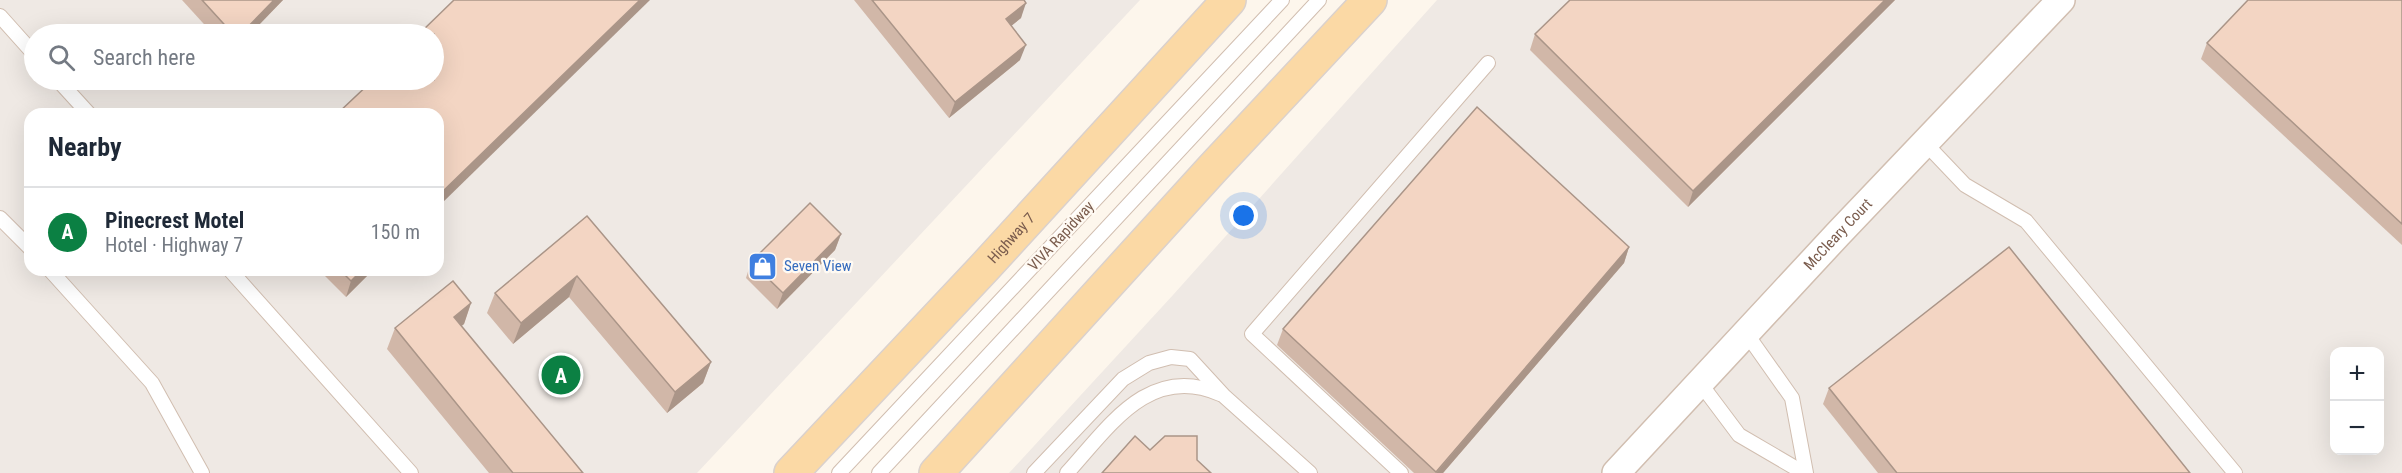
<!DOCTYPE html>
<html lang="en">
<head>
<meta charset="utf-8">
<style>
  :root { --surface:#fff; --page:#f6f6f7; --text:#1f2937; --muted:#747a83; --line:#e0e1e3; --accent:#0b8043 }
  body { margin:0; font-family:"Roboto Condensed",sans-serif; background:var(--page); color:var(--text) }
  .controls { position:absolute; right:18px; bottom:18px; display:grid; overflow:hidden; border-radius:12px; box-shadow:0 6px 24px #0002 }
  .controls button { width:54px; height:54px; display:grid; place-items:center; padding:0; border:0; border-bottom:2px solid var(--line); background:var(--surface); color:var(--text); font:30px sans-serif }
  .you { position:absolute; left:1244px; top:216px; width:21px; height:21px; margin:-15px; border:4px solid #fff; border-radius:50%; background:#1a73e8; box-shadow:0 0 0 9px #1a73e833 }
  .badge { display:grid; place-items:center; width:39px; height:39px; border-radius:50%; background:var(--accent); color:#fff; font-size:20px; font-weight:700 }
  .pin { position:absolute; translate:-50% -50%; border:3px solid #fff; box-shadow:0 2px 6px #0006 }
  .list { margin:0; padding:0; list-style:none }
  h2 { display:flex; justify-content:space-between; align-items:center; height:78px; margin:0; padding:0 24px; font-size:26px }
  h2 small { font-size:20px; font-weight:400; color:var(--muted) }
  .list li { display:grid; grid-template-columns:39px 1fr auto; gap:18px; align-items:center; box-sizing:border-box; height:90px; padding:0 24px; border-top:2px solid var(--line) }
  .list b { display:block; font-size:22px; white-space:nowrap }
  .list p { margin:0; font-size:20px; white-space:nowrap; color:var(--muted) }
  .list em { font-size:20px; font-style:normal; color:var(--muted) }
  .icon { flex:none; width:33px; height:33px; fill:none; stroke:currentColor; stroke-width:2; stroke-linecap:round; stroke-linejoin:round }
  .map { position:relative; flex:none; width:2402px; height:473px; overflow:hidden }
  .search { position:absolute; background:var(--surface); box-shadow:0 6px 24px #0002; left:24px; top:24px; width:420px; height:66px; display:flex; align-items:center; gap:15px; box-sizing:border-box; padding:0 21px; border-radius:33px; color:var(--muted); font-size:22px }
  .panel { position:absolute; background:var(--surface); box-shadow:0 6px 24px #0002; left:24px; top:108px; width:420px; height:168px; border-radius:18px }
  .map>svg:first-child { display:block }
  .industrial { fill:#efe9e4; fill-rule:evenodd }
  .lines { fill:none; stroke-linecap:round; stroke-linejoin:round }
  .service-casing { stroke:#d1beb0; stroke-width:16 }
  .minor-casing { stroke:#d1beb0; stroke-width:30 }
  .primary-casing { stroke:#dad1cd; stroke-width:36 }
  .service { stroke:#fff; stroke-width:14 }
  .minor { stroke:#fff; stroke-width:27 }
  .primary { stroke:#fbd9a5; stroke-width:33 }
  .wall { fill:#d1b7a8 }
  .shaded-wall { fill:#aa9588 }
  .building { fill:#f3d5c3; stroke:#aa9588; stroke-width:1.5 }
  .labels { text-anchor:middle; stroke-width:4.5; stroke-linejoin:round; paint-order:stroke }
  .street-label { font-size:15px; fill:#7a5c4d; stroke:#fffaf3 }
  .shop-label { font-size:15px; fill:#366cbe; stroke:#fffaf3; text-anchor:start }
</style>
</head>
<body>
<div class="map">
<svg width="2402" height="473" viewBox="0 0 2402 473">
  <rect width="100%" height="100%" fill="#fdf6ec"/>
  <g class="industrial">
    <path d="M0,0H1140L697,473H0ZM34,34H434V80H34ZM30,114H438V270H30Z"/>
    <path d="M1437,0H2402V473H1009L1173,295ZM2334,352H2380V450H2334Z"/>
  </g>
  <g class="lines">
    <defs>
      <g id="service">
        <path d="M0,16L34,54"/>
        <path d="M58,80L89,114"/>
        <path d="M1925,143L1965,185L2026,221L2235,473"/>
        <path d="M0,218L30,248"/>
        <path d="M50,270L152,383L202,473"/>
        <path d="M230,270L411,473"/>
        <path d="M1746,333L1792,398L1806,473"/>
        <path d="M1700,383L1739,435L1804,473"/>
        <path d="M839,473L1282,0"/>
        <path d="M879,473L1319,0"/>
        <path d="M1034,473L1123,379L1149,363L1171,357L1190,359L1224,396L1310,473"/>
        <path d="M1067,473C1109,427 1149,363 1220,394"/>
        <path d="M1401,473L1252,334L1488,63"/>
      </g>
      <g id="minor">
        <path id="s1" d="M1616,473L1838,234L2061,0"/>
      </g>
      <g id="primary">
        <path id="s2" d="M791,473L984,268L1229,0"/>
        <path d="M936,473L1213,168L1370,0"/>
      </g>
    </defs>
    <use href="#service" class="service-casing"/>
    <use href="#minor" class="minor-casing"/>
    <use href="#primary" class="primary-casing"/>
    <use href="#service" class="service"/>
    <use href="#minor" class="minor"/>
    <use href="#primary" class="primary"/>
  </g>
  <g class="wall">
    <path d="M182,0H283L250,34H213Z"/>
    <path d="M854,0H1024L1021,18L1011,26L1020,60L949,118Z"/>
    <path d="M1895,0L1688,207L1530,50L1535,34Z"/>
    <path d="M2402,0V245L2201,59L2207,43Z"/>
    <path d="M587,216L711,362L703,383L667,413L569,297L513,344L487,313L495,293Z"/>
    <path d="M841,234L835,250L777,309L746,278L751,262Z"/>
    <path d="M1629,247L1624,263L1443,473H1414L1277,345L1283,329Z"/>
    <path d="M319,270H373L346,297Z"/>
    <path d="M471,303L464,324L461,326L583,473H489L387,349L395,328Z"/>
    <path d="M1829,388L2190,473H1878L1823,404Z"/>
  </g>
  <g class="shaded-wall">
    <path d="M274,0H283L250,34H241Z"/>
    <path d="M640,0H650L438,207V196Z"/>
    <path d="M1885,0H1895L1688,207L1693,191Z"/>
    <path d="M1026,3L1021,18L1000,35L1006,19Z"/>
    <path d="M1026,45L1020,60L949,118L955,102Z"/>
    <path d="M841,234L835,250L777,309L783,293Z"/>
    <path d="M1629,247L1624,263L1443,473H1436Z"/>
    <path d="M362,270H373L346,297L351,281Z"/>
    <path d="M577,276L569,297L513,344L521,323Z"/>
    <path d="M471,303L464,324L447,338L454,317Z"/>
    <path d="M711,362L703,383L667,413L675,392Z"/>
  </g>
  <g class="building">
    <path d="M202,0H274L241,34H233Z"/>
    <path d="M454,0H640L438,196V114H337L373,80H434V34H419Z"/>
    <path d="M872,0H1024L1026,3L1006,19L1026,45L955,102Z"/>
    <path d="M1570,0H1885L1693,191L1535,34Z"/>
    <path d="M2248,0H2402V224L2207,43Z"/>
    <path d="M1477,107L1629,247L1436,472L1283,329Z"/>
    <path d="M810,203L841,234L783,293L751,262Z"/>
    <path d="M587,216L711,362L675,392L577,276L521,323L495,293Z"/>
    <path d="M2009,247L2190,473H1897L1829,388Z"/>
    <path d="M340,270H362L351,281Z"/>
    <path d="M453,281L471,303L454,317L583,473H513L395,328Z"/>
    <path d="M1135,436L1150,450L1165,436H1197V460L1211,473H1102Z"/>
  </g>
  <defs>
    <symbol id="shop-square" viewBox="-11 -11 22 22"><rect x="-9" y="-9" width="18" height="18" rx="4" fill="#3f7fe0" stroke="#fffaf3"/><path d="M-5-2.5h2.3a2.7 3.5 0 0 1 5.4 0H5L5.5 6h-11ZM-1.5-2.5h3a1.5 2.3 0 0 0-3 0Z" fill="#fff"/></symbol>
  </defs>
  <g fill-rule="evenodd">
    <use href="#shop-square" x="746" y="250" width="33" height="33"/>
  </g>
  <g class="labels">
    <g class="street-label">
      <text dy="5" stroke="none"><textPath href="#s1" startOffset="326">McCleary Court</textPath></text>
      <text transform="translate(1061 236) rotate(-47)" y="5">VIVA Rapidway</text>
      <text dy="5" stroke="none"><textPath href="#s2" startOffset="322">Highway 7</textPath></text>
    </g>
    <g class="shop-label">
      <text x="784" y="271">Seven View</text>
    </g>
  </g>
</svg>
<div class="controls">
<button>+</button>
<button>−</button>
</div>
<div class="you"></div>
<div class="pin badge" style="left:561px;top:375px">A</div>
<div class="search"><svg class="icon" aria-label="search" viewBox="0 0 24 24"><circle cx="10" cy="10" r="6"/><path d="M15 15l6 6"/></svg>Search here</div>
<section class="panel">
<h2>Nearby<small></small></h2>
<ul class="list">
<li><span class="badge">A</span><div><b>Pinecrest Motel</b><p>Hotel · Highway 7</p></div><em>150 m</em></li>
</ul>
</section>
</div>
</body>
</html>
